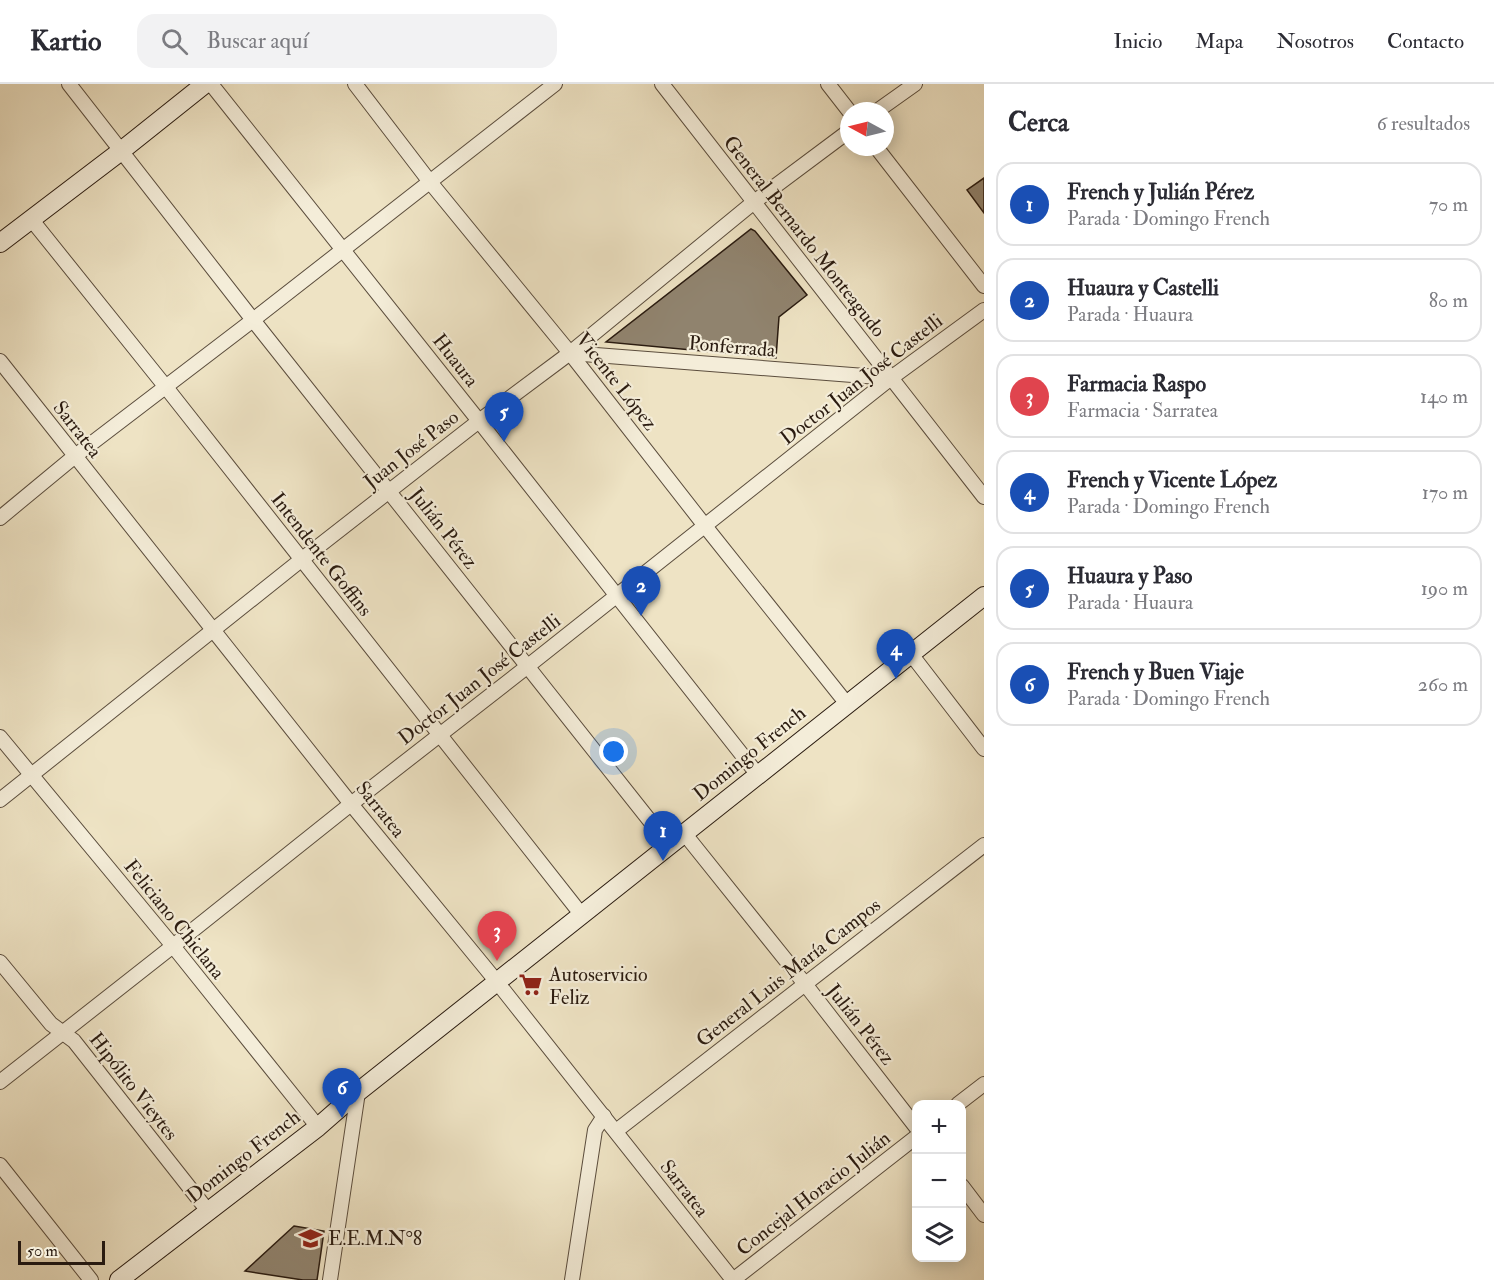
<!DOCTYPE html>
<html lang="es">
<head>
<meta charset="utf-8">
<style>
  :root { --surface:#fff; --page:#f2f2f3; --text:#2b2b33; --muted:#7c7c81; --line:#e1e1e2; --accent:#7c3aed }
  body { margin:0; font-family:"IM FELL Double Pica",serif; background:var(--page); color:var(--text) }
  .controls { position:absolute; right:18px; bottom:18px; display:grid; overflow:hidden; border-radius:12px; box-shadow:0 3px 15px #0003 }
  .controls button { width:54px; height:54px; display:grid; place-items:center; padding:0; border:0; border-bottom:2px solid var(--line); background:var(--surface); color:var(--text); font:30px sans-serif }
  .compass { position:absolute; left:840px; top:18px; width:54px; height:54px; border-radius:50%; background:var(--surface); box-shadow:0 3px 15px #0003; rotate:277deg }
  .scale { position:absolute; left:18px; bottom:15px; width:87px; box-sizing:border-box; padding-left:6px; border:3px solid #2a1b10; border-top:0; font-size:16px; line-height:21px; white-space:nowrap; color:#2a1b10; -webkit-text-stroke:4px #f4edd9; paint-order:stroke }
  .you { position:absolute; left:614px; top:668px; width:21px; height:21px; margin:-15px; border:4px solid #fff; border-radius:50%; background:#1a73e8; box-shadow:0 0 0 9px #1a73e833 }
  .badge { display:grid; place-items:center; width:39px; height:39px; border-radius:50%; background:var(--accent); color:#fff; font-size:20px; font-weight:700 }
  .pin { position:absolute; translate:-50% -50px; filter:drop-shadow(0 2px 3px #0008) }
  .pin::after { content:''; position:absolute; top:32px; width:21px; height:18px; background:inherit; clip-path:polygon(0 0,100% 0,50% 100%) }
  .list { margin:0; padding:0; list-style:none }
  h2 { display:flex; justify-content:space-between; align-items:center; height:78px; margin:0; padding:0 24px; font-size:26px }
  h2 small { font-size:20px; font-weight:400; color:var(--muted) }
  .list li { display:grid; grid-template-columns:39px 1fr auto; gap:18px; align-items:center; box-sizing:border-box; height:84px; margin:0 12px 12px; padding:0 12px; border:2px solid var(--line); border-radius:18px }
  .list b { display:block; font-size:22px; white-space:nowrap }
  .list p { margin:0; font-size:20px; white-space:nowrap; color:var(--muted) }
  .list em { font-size:20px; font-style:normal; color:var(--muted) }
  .icon { flex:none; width:33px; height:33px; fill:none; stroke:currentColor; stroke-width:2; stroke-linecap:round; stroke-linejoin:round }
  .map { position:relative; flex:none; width:984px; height:1196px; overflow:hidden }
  header { display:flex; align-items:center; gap:36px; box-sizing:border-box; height:84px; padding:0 30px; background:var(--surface); border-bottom:2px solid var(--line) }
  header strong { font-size:28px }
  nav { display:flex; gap:33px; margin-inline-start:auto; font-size:21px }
  .search { width:420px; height:54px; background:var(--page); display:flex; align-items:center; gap:15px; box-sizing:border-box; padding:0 21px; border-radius:18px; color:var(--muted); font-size:22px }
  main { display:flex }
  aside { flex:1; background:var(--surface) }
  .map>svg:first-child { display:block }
  .building { fill:#90836e; stroke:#2a1b10; stroke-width:1.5 }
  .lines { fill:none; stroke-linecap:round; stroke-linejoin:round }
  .street-casing { stroke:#5b4d3d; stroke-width:16 }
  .secondary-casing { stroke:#2a1b10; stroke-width:20 }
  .street { stroke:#f4edd9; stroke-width:14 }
  .secondary { stroke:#f4edd9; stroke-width:18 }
  .labels { text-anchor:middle; stroke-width:4.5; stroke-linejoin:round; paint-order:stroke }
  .street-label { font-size:20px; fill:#2a1b10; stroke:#f4edd9 }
  .poi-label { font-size:20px; fill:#2a1b10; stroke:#f4edd9; text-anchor:start }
</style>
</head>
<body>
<header>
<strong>Kartio</strong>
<div class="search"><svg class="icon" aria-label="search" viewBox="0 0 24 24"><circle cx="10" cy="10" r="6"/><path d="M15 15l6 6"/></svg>Buscar aquí</div>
<nav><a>Inicio</a><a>Mapa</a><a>Nosotros</a><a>Contacto</a></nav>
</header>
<main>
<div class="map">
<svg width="984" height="1196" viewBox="0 0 984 1196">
  <rect width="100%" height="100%" fill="#eee3c4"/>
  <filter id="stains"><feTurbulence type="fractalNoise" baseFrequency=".00333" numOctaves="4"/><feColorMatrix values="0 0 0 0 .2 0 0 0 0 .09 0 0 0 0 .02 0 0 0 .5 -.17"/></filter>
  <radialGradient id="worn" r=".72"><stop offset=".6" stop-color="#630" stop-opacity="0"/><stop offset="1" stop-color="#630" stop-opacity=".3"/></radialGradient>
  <g class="building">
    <path d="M984,94V129L967,106Z"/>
    <path d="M751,145L755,147L807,211L779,233L776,274L606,258Z"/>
    <path d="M294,1142L324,1147L317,1196H303L245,1187Z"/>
  </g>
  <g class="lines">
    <defs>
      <g id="street">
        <path d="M69,0L253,236L669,761"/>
        <path d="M211,0L479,337L758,691"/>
        <path d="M355,0L430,98L570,269L705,442L847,620"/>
        <path d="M662,0L984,413"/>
        <path d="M828,0L849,27"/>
        <path d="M877,27L915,0"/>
        <path d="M876,63L984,202"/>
        <path d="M31,135L165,302L581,830"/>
        <path d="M570,269L891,294"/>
        <path d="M0,277L351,720L497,898L733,1196"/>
        <path d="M0,434L75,372L253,236L555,0"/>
        <path d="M911,570L984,665"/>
        <path d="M0,653L173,862L318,1043"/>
        <path d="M0,716L301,476L479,337L570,269L754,118L849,47"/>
        <path d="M684,749L805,900L916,1043"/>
        <path d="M0,878L51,940L74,957L208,1127"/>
        <path d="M0,998L173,862L351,720L528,582L891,294L984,226"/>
        <path d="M958,1020L984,1000"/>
        <path d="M616,1047L984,761"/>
        <path d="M0,1081L91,1196"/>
        <path d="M962,1102L984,1131"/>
        <path d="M330,1196L358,1008"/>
        <path d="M572,1196L595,1046L604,1032"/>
        <path d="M733,1196L916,1053"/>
      </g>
      <g id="secondary">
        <path d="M0,159L121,67L205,0"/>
        <path d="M119,1196L318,1043L358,1008L984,512"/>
      </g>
    </defs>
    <use href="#street" class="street-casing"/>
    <use href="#secondary" class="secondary-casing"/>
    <use href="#street" class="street"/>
    <use href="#secondary" class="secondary"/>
  </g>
  <defs>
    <symbol id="supermarket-bare" viewBox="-9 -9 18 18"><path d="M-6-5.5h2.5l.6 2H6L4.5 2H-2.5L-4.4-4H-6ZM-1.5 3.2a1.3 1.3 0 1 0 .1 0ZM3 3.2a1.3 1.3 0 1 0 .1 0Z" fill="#8f2418" stroke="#f4edd9" stroke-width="2.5" paint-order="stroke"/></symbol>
    <symbol id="school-bare" viewBox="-9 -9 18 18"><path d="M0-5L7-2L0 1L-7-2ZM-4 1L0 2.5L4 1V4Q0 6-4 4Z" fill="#8f2418" stroke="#f4edd9" stroke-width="2.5" paint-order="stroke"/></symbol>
  </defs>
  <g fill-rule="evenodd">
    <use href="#supermarket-bare" x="514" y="884" width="33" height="33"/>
    <use href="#school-bare" x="294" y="1138" width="33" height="33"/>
  </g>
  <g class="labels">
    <g class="street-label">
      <text transform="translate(805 152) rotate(52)" y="7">General Bernardo Monteagudo</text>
      <text transform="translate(732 262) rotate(5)" y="7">Ponferrada</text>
      <text transform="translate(456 276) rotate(52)" y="7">Huaura</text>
      <text transform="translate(861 295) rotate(-38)" y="7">Doctor Juan José Castelli</text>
      <text transform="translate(617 297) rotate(52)" y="7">Vicente López</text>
      <text transform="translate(78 345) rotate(52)" y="7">Sarratea</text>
      <text transform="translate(411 365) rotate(-38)" y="7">Juan José Paso</text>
      <text transform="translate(444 444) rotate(52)" y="7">Julián Pérez</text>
      <text transform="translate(322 470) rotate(52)" y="7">Intendente Goffins</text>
      <text transform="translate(479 595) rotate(-38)" y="7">Doctor Juan José Castelli</text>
      <text transform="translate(749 669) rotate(-39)" y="7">Domingo French</text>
      <text transform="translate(381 725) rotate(51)" y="7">Sarratea</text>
      <text transform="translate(175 835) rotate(51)" y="7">Feliciano Chiclana</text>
      <text transform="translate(788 888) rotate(-38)" y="7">General Luis María Campos</text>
      <text transform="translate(861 940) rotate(52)" y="7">Julián Pérez</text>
      <text transform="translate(134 1002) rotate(52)" y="7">Hipólito Vieytes</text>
      <text transform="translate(243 1072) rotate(-38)" y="7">Domingo French</text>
      <text transform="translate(685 1104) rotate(52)" y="7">Sarratea</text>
      <text transform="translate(813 1109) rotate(-38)" y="7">Concejal Horacio Julián</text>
    </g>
    <g class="poi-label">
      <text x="549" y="897">Autoservicio<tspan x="549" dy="23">Feliz</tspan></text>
      <text x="328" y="1161">E.E.M.N°8</text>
    </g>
  </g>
  <rect width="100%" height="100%" filter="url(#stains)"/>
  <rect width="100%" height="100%" fill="url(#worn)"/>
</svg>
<div class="controls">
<button>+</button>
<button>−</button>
<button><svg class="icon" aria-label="layers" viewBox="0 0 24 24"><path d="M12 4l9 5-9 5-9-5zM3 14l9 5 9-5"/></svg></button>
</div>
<svg class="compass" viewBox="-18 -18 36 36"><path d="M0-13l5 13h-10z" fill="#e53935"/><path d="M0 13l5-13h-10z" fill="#7c7c81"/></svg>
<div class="scale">50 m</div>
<div class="you"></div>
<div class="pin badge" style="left:663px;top:777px;background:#1a4fb4">1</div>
<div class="pin badge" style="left:641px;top:532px;background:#1a4fb4">2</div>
<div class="pin badge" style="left:497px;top:877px;background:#e0444e">3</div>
<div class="pin badge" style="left:896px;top:595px;background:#1a4fb4">4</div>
<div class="pin badge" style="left:504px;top:358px;background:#1a4fb4">5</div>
<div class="pin badge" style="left:342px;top:1034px;background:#1a4fb4">6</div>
</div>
<aside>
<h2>Cerca<small>6 resultados</small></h2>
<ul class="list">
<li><span class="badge" style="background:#1a4fb4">1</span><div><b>French y Julián Pérez</b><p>Parada · Domingo French</p></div><em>70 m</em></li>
<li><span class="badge" style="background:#1a4fb4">2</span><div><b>Huaura y Castelli</b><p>Parada · Huaura</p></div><em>80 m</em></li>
<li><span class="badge" style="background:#e0444e">3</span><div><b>Farmacia Raspo</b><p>Farmacia · Sarratea</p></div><em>140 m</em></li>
<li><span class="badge" style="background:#1a4fb4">4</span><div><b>French y Vicente López</b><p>Parada · Domingo French</p></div><em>170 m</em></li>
<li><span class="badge" style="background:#1a4fb4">5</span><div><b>Huaura y Paso</b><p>Parada · Huaura</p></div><em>190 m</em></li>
<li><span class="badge" style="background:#1a4fb4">6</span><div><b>French y Buen Viaje</b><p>Parada · Domingo French</p></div><em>260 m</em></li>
</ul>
</aside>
</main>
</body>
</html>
